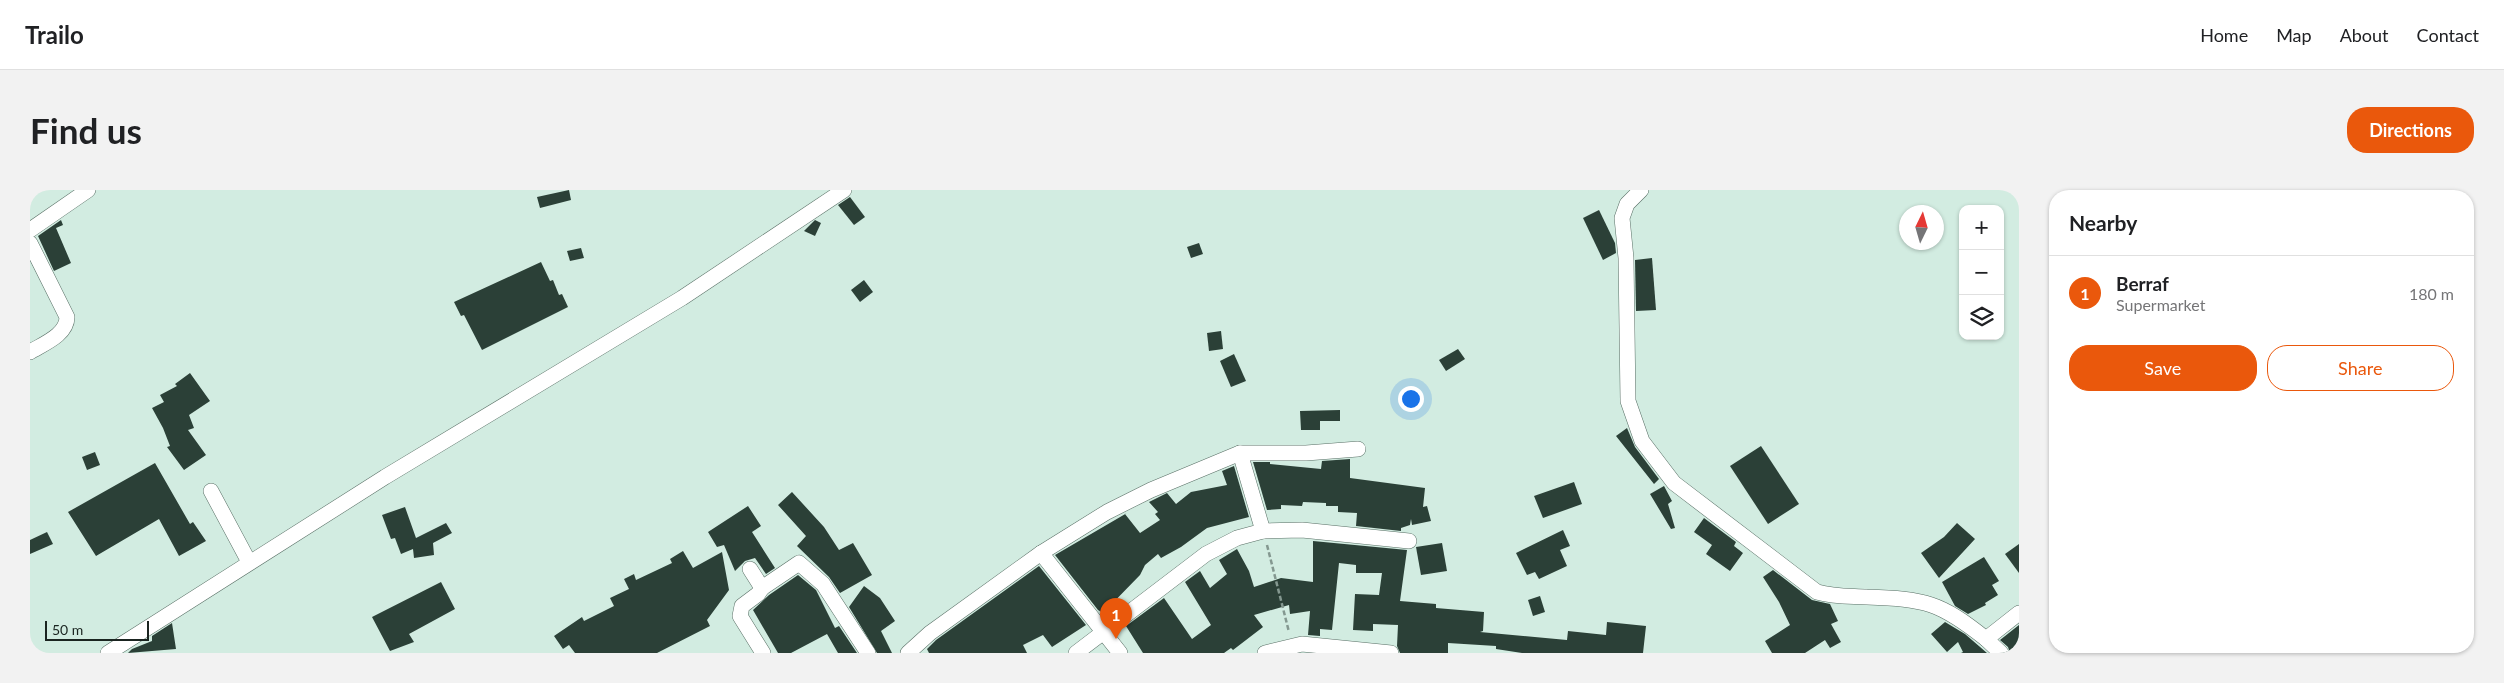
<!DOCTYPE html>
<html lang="en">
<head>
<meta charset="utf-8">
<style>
  :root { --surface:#fff; --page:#f2f2f2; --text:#202124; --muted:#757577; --line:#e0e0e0; --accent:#ea580c }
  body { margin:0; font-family:Lato,sans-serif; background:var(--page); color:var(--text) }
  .controls { position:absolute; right:15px; top:15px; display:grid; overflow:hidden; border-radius:10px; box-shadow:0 1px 4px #0004 }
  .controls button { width:45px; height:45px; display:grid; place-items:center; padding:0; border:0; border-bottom:1px solid var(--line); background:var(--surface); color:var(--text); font:25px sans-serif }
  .compass { position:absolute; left:1869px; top:15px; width:45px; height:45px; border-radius:50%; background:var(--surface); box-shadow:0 1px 4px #0004; rotate:5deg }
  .scale { position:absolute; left:15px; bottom:12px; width:104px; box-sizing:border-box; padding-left:5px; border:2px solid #1a2420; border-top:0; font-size:14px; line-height:18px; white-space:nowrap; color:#1a2420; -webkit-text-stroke:4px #d2ece1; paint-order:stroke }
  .you { position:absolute; left:1380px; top:208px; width:18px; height:18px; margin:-12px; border:4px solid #fff; border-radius:50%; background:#1a73e8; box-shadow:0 0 0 8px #1a73e833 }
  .badge { display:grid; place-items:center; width:32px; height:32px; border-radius:50%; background:var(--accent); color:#fff; font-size:16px; font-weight:700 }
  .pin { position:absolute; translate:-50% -41px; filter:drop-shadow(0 1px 2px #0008) }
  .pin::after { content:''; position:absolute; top:26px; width:18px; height:15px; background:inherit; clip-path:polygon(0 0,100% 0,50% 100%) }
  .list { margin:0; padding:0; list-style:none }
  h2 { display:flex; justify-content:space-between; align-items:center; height:65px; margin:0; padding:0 20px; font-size:21px }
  h2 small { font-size:16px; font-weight:400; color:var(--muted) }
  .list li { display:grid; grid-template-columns:32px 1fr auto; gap:15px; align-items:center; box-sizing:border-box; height:75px; padding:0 20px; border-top:1px solid var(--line) }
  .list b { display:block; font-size:19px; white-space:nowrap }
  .list p { margin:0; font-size:16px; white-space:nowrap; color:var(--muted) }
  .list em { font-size:16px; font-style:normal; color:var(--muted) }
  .actions { display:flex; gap:10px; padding:15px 20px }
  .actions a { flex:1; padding:11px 0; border:1px solid var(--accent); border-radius:20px; text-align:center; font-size:18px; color:var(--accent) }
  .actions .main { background:var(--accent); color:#fff }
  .icon { flex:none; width:28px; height:28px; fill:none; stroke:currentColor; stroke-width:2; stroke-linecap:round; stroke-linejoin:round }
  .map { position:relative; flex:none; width:1989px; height:463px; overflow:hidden; border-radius:20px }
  header { display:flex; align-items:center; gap:30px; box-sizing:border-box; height:70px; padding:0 25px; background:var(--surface); border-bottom:1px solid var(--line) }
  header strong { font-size:24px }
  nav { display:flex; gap:28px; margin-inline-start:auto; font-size:18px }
  .intro { display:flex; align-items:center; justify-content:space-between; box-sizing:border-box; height:120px; padding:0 30px }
  h1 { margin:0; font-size:35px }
  .button { padding:12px 22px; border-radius:20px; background:var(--accent); color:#fff; font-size:18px; font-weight:700 }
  main { display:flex; gap:30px; padding:0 30px }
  aside { flex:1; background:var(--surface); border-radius:20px; box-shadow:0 1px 4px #0004 }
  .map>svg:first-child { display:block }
  .building { fill:#2b4037 }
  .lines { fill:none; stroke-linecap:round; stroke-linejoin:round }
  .street-casing { stroke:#586f65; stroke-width:16 }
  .path { stroke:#849890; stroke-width:2.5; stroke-dasharray:5 2.5; stroke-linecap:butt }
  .street { stroke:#fff; stroke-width:15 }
</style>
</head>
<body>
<header>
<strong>Trailo</strong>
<nav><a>Home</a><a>Map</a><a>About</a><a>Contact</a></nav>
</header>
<div class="intro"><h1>Find us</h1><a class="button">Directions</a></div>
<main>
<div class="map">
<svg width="1989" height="463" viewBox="0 0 1989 463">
  <rect width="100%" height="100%" fill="#d2ece1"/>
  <g class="building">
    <path d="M539,0L541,10L510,18L507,7Z"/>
    <path d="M820,7L835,27L824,35L808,15Z"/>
    <path d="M1569,20L1585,53L1586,63L1573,70L1553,28Z"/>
    <path d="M31,30L33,35L26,38L41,73L24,81L8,46Z"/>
    <path d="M785,30L791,33L785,46L774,41Z"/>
    <path d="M1169,53L1173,64L1161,68L1157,57Z"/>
    <path d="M551,58L554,68L540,71L537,61Z"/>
    <path d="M1622,68L1626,120L1606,121L1605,70Z"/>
    <path d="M511,72L520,91L523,90L529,105L532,104L538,117L452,160L434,125L431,126L424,112Z"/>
    <path d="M834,90L843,102L830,112L821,100Z"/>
    <path d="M1191,141L1193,159L1179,161L1177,143Z"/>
    <path d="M1428,159L1435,169L1416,181L1409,170Z"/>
    <path d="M1204,164L1216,191L1201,197L1190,171Z"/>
    <path d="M160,183L180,211L159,225L164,238L158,240L176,265L154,280L137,257L140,256L133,238L122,218L134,212L130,205L147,196L145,194Z"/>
    <path d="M1310,220V231H1290V240H1271L1270,221Z"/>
    <path d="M1597,238L1605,257L1629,289L1624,294L1586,246Z"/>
    <path d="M1731,256L1769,314L1738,334L1700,276Z"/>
    <path d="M65,262L70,275L57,280L52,267Z"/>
    <path d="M1320,269V288L1395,298L1393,317L1397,316L1401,331L1382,335L1381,329L1380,335L1371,338V341L1326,336L1327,323L1308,322V316H1296V313L1273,312L1272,316L1251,315V319L1237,320L1223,272H1240V274L1291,279L1292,271Z"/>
    <path d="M125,273L160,334L163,332L176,351L149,366L129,329L66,366L38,322Z"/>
    <path d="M1204,276L1219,327L1177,338L1151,357L1131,368L1128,364L1115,375L1110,385L1073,423L1068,420L1025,365L1097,323L1095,324L1110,343L1130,330L1125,324L1128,322L1119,312L1137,303L1146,314L1161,302L1197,295L1192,281Z"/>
    <path d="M1544,292L1552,314L1513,328L1504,306Z"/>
    <path d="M1634,296L1642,311L1638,314L1645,338L1641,339L1620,304Z"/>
    <path d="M762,302L794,337L809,360L823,353L842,385L810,403L799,387L767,356L776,346L748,315Z"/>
    <path d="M718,316L731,336L722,342L745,378L736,384L725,368L715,371L705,381L694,355L687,357L678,342Z"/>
    <path d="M375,317L386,348L416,333L422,343L403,353L404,365L384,368L383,359L371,364L365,348L361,349L352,325Z"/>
    <path d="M1674,328L1706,352L1704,356L1713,363L1700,381L1676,364L1682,355L1664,342Z"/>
    <path d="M1927,333L1945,349L1909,388L1891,363L1914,347Z"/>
    <path d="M1533,340L1540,356L1530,360L1537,376L1509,389L1505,382L1497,385L1486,363Z"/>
    <path d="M17,342L23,354L0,364V350Z"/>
    <path d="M1283,351L1377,360L1370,411L1406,414V418L1454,422L1453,441L1450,442L1537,450L1538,441L1576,445L1577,432L1616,436L1613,463H1492L1466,459V456L1418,453V463H1370L1367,456L1368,435L1343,434V441L1323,440L1325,404L1349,405L1352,383H1326V375L1309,373L1302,440L1290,439V446L1278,445L1280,421L1260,424L1259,415L1224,425L1233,437L1203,460L1201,458L1194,463H1113L1096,436L1134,408L1162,449L1181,435L1155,392L1170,381L1180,398L1197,384L1189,370L1207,359L1219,381L1224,397L1251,388L1283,392Z"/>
    <path d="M1412,353L1417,381L1391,385L1386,357Z"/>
    <path d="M1989,354V383L1975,364Z"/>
    <path d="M653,361L663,378L692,362L699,400L677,430L680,436L627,463H545L539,455L533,459L524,446L552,427L554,431L584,416L580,408L599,399L594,389L604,384L606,390L642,373L640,369Z"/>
    <path d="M1954,367L1969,391L1962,395L1968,405L1955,413L1956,415L1938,424L1925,416L1912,392Z"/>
    <path d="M1009,376L1056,435L1022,457L1013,445L993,455L997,463H899L897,459L906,450Z"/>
    <path d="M1743,380L1782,410L1800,414L1808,431L1801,434L1811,452L1800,458L1795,450L1775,463H1742L1735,451L1760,435L1749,412L1733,387Z"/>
    <path d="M768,385L786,400L805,438L809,436L827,463H808L797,444L761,463H748L723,420L739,405Z"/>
    <path d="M411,392L425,419L379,444L384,452L360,461L342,427Z"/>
    <path d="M834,396L850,408L865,431L851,441L862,463H847L819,417Z"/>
    <path d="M1510,406L1515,422L1503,426L1498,410Z"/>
    <path d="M1915,432L1935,444L1957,463H1931L1933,462L1928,452L1917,462L1901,444Z"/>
    <path d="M142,433L146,459L98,463L102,459L122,451V446Z"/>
    <path d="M1989,435V463H1980L1978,457L1970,450Z"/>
  </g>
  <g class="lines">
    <defs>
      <g id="street">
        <path d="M1611,0L1597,14L1592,28L1596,68L1598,211L1612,251L1644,293L1787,402C1804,407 1820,406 1837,407C1895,409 1910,412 1956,449"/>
        <path d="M0,40L58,0"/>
        <path d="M0,53L37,127C37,145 13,154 0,162"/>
        <path d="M181,301L219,372"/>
        <path d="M1233,341L1210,263H1276L1328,259"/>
        <path d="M1011,363L1090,463"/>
        <path d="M720,379L732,398L728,404L712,416L710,426L733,463"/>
        <path d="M732,398L769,373L793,394L838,463"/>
        <path d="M78,463L355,287L652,108L814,0"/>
        <path d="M878,463L900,443L1011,363L1077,322L1121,300L1210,263"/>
        <path d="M1046,463L1176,364L1207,348L1233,341L1272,340L1379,351"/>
        <path d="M1235,463L1272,454L1361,463"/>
        <path d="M1971,463L1956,449L1989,423"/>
      </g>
    </defs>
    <use href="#street" class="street-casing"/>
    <path class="path" d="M1237,355L1259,442"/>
    <use href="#street" class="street"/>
  </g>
</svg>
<div class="controls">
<button>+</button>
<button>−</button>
<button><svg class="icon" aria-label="layers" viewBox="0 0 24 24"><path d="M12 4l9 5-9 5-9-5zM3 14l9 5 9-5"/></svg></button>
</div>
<svg class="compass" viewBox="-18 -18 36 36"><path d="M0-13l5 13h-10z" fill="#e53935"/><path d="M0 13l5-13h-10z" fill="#757577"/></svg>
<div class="scale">50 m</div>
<div class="you"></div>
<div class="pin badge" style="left:1086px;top:449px">1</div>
</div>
<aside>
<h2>Nearby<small></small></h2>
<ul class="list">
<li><span class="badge">1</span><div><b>Berraf</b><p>Supermarket</p></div><em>180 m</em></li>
</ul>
<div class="actions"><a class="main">Save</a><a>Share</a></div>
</aside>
</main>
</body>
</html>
